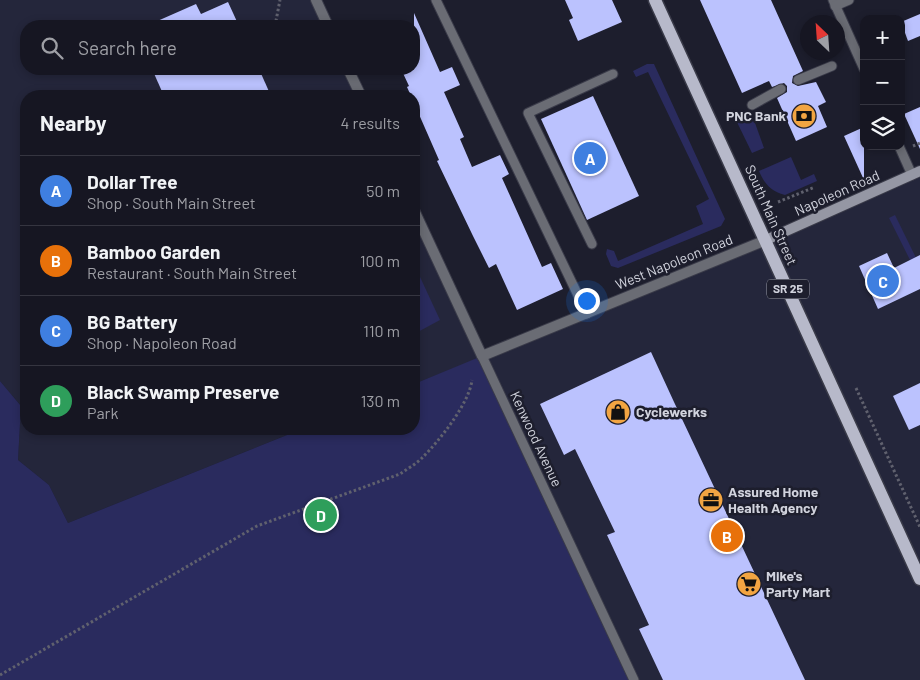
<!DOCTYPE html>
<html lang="en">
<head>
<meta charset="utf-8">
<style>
  :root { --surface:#161622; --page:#1f1f2a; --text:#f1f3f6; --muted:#9e9fa5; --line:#353540; --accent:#2563eb }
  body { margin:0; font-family:Barlow,sans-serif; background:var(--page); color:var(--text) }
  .controls { position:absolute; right:15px; top:15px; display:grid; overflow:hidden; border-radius:10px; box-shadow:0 2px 8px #0003 }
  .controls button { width:45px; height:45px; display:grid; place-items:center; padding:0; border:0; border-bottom:1px solid var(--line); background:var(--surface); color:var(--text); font:25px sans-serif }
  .compass { position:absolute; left:800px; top:15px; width:45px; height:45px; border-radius:50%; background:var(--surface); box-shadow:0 2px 8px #0003; rotate:335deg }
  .you { position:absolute; left:586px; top:300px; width:18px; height:18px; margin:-12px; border:4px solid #fff; border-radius:50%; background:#1a73e8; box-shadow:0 0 0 8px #1a73e833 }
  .badge { display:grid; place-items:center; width:32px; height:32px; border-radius:50%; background:var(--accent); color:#fff; font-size:16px; font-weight:700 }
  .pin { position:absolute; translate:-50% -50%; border:2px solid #fff; box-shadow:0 1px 5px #0006 }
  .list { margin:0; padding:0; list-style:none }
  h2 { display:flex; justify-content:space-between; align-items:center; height:65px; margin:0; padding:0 20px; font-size:21px }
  h2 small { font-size:16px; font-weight:400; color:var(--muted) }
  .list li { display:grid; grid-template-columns:32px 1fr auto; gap:15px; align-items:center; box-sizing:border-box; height:70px; padding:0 20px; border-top:1px solid var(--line) }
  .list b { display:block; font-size:19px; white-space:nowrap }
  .list p { margin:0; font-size:16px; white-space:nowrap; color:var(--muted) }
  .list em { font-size:16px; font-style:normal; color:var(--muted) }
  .icon { flex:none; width:28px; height:28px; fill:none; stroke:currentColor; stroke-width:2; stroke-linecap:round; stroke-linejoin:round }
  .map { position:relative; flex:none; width:920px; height:680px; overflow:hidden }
  .search { position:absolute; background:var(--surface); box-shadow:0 2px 8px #0003; left:20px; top:20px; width:400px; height:55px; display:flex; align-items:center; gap:12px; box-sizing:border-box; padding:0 18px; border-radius:20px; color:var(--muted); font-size:19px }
  .panel { position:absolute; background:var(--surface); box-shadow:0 2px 8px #0003; left:20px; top:90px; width:400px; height:345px; border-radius:20px }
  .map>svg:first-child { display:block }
  .built { fill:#24263b }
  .green { fill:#2a2b5e }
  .building { fill:#bbc2fe }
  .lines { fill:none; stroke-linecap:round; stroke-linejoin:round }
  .service-casing { stroke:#3a3b49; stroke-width:11 }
  .minor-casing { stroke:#3a3b49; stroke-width:12 }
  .secondary-casing { stroke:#3a3b49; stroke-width:12 }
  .primary-casing { stroke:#3a3b49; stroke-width:15 }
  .path { stroke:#60616e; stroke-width:3; stroke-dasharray:2.5 2.5; stroke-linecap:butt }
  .service { stroke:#6a6c74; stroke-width:9 }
  .minor { stroke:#6a6c74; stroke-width:10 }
  .secondary { stroke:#9597a4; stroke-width:10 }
  .primary { stroke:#b7b9ca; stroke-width:12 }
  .labels { text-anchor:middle; stroke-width:5; stroke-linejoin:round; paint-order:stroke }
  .shield { fill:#1d1e2d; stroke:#9b9da8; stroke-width:1 }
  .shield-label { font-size:12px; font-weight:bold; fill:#d1d3dd }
  .poi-label { font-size:14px; font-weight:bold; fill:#d1d3dd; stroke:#1d1e2d; text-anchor:start }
  .street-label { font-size:14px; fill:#d1d3dd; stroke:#1d1e2d }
</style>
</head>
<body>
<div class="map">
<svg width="920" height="680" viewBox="0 0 920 680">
  <rect width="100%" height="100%" fill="#1d1e2d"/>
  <g class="built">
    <path d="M0,0H316L328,26H26V69H348L361,96H26V429H302L68,523L49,485L18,460L21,406L0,381Z"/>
    <path d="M920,171V680H633L482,357L414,384V210L482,356Z"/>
  </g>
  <g class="green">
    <path d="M647,64H654L725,219L721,226L618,268L611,266L606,254L607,249L614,251L618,261L703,224L696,206L709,199L648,72L636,77L633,71Z"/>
    <path d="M747,112L755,123L764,148L752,153L735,118Z"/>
    <path d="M791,157L801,180L814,174L817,181L785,195C771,191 765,185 759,171Z"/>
    <path d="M895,215L920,266V280L889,218Z"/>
    <path d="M414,264L440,320L414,334Z"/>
    <path d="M482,356L634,680H0V381L21,406L18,460L49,485L68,523L302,429H414V384Z"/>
  </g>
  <g class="building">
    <path d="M565,0H612L622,22L578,41L569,20L573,18Z"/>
    <path d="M700,0H771L803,71L793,76L792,83L798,86L816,82L826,102L818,106L827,127L796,141L777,98L787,92V86L784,83L772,87L769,81L742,93Z"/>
    <path d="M228,2L239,26H146L196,4L201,14Z"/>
    <path d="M414,13L440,72L452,67L460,85L444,92L464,137L460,139L472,167L500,155L509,174L502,178L542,267L551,263L563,289L517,310L496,264L489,268L473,236L437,161L439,160L414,103V96H411L407,87L409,86L401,69H414Z"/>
    <path d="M920,14V36L908,41L901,22Z"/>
    <path d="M152,69H259L271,96H164Z"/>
    <path d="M593,96L639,196L587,220L541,119Z"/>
    <path d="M920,107V149L904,114Z"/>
    <path d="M864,127V180L844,136Z"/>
    <path d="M887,253L894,268L920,255V289L878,309L859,266Z"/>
    <path d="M651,352L674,402L805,680H663L639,629L649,625L607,535L615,532L575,449L564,455L540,404Z"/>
    <path d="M920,383V425L909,430L893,396Z"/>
  </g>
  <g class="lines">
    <defs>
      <g id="service">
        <path d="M436,0L587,314"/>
        <path d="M833,0L864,69"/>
        <path d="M835,6L849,0"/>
        <path d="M798,80L832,66"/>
        <path d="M752,105L781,89"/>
        <path d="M899,146L912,175"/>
        <path d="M592,244L528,113L613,74"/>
        <path d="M482,356L634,680"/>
      </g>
      <g id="minor">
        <path d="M316,0L328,26"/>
        <path d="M348,69L361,96"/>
        <path d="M414,210L482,356L766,240"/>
      </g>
      <path id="secondary" d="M766,240L920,171"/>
      <path id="primary" d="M655,0L920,579"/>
    </defs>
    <use href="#service" class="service-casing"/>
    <use href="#minor" class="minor-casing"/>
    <use href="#secondary" class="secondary-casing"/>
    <use href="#primary" class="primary-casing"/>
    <g class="path">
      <path d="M275,26L280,0"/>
      <path d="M913,146L920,143"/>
      <path d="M778,202L815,187"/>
      <path d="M856,388L920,527"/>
      <path d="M0,675L257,526L400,474C407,469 416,464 422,458C439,441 469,404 472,380"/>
    </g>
    <use href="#service" class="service"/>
    <use href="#minor" class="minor"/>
    <use href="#secondary" class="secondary"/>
    <use href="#primary" class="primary"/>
  </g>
  <defs>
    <symbol id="bank-disc" viewBox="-11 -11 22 22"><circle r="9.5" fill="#f2a542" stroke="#1d1e2d"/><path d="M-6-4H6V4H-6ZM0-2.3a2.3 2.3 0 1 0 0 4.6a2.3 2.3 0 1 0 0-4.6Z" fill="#111"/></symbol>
    <symbol id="shop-disc" viewBox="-11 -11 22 22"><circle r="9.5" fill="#f2a542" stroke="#1d1e2d"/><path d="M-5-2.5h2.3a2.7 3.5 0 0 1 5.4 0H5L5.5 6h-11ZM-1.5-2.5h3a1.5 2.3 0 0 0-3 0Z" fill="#111"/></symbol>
    <symbol id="office-disc" viewBox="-11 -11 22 22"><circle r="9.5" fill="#f2a542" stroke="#1d1e2d"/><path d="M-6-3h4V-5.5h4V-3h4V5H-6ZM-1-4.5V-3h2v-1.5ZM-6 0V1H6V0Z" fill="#111"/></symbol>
    <symbol id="supermarket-disc" viewBox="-11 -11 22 22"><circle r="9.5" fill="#f2a542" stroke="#1d1e2d"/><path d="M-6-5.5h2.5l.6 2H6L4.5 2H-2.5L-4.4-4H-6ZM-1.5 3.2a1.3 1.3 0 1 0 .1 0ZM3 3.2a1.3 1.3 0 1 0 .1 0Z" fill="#111"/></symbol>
  </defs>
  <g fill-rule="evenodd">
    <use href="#bank-disc" x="790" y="102" width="28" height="28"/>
    <use href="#shop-disc" x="604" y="398" width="28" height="28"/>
    <use href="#office-disc" x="697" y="486" width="28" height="28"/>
    <use href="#supermarket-disc" x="735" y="570" width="28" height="28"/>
  </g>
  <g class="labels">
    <rect class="shield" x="767" y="279.5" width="42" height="19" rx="4"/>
    <g class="shield-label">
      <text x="788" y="293">SR 25</text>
    </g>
    <g class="poi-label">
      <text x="786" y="121" text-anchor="end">PNC Bank</text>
      <text x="636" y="417">Cyclewerks</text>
      <text x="728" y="497">Assured Home<tspan x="728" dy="16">Health Agency</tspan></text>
      <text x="766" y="581">Mike's<tspan x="766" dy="16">Party Mart</tspan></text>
    </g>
    <g class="street-label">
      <text transform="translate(837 193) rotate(-24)" y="5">Napoleon Road</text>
      <text transform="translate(771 215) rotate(66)" y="5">South Main Street</text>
      <text transform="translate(674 262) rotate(-22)" y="5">West Napoleon Road</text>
      <text transform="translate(536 439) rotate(65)" y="5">Kenwood Avenue</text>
    </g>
  </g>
</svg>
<div class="controls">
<button>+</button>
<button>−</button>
<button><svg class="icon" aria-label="layers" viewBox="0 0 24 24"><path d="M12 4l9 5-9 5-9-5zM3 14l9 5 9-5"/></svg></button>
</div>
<svg class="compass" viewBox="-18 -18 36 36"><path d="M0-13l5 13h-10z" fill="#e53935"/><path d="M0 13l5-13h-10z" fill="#9e9fa5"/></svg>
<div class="you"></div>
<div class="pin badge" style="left:590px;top:158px;background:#3f7fe0">A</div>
<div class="pin badge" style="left:727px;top:536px;background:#e8710a">B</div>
<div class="pin badge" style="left:883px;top:281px;background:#3f7fe0">C</div>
<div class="pin badge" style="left:321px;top:515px;background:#2e9e5b">D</div>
<div class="search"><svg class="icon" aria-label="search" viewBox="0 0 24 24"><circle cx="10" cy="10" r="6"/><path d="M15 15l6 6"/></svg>Search here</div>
<section class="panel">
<h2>Nearby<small>4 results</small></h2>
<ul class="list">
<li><span class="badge" style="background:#3f7fe0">A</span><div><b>Dollar Tree</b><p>Shop · South Main Street</p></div><em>50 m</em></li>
<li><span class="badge" style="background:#e8710a">B</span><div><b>Bamboo Garden</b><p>Restaurant · South Main Street</p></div><em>100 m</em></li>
<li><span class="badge" style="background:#3f7fe0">C</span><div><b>BG Battery</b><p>Shop · Napoleon Road</p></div><em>110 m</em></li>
<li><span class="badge" style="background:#2e9e5b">D</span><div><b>Black Swamp Preserve</b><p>Park</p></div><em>130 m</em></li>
</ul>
</section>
</div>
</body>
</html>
